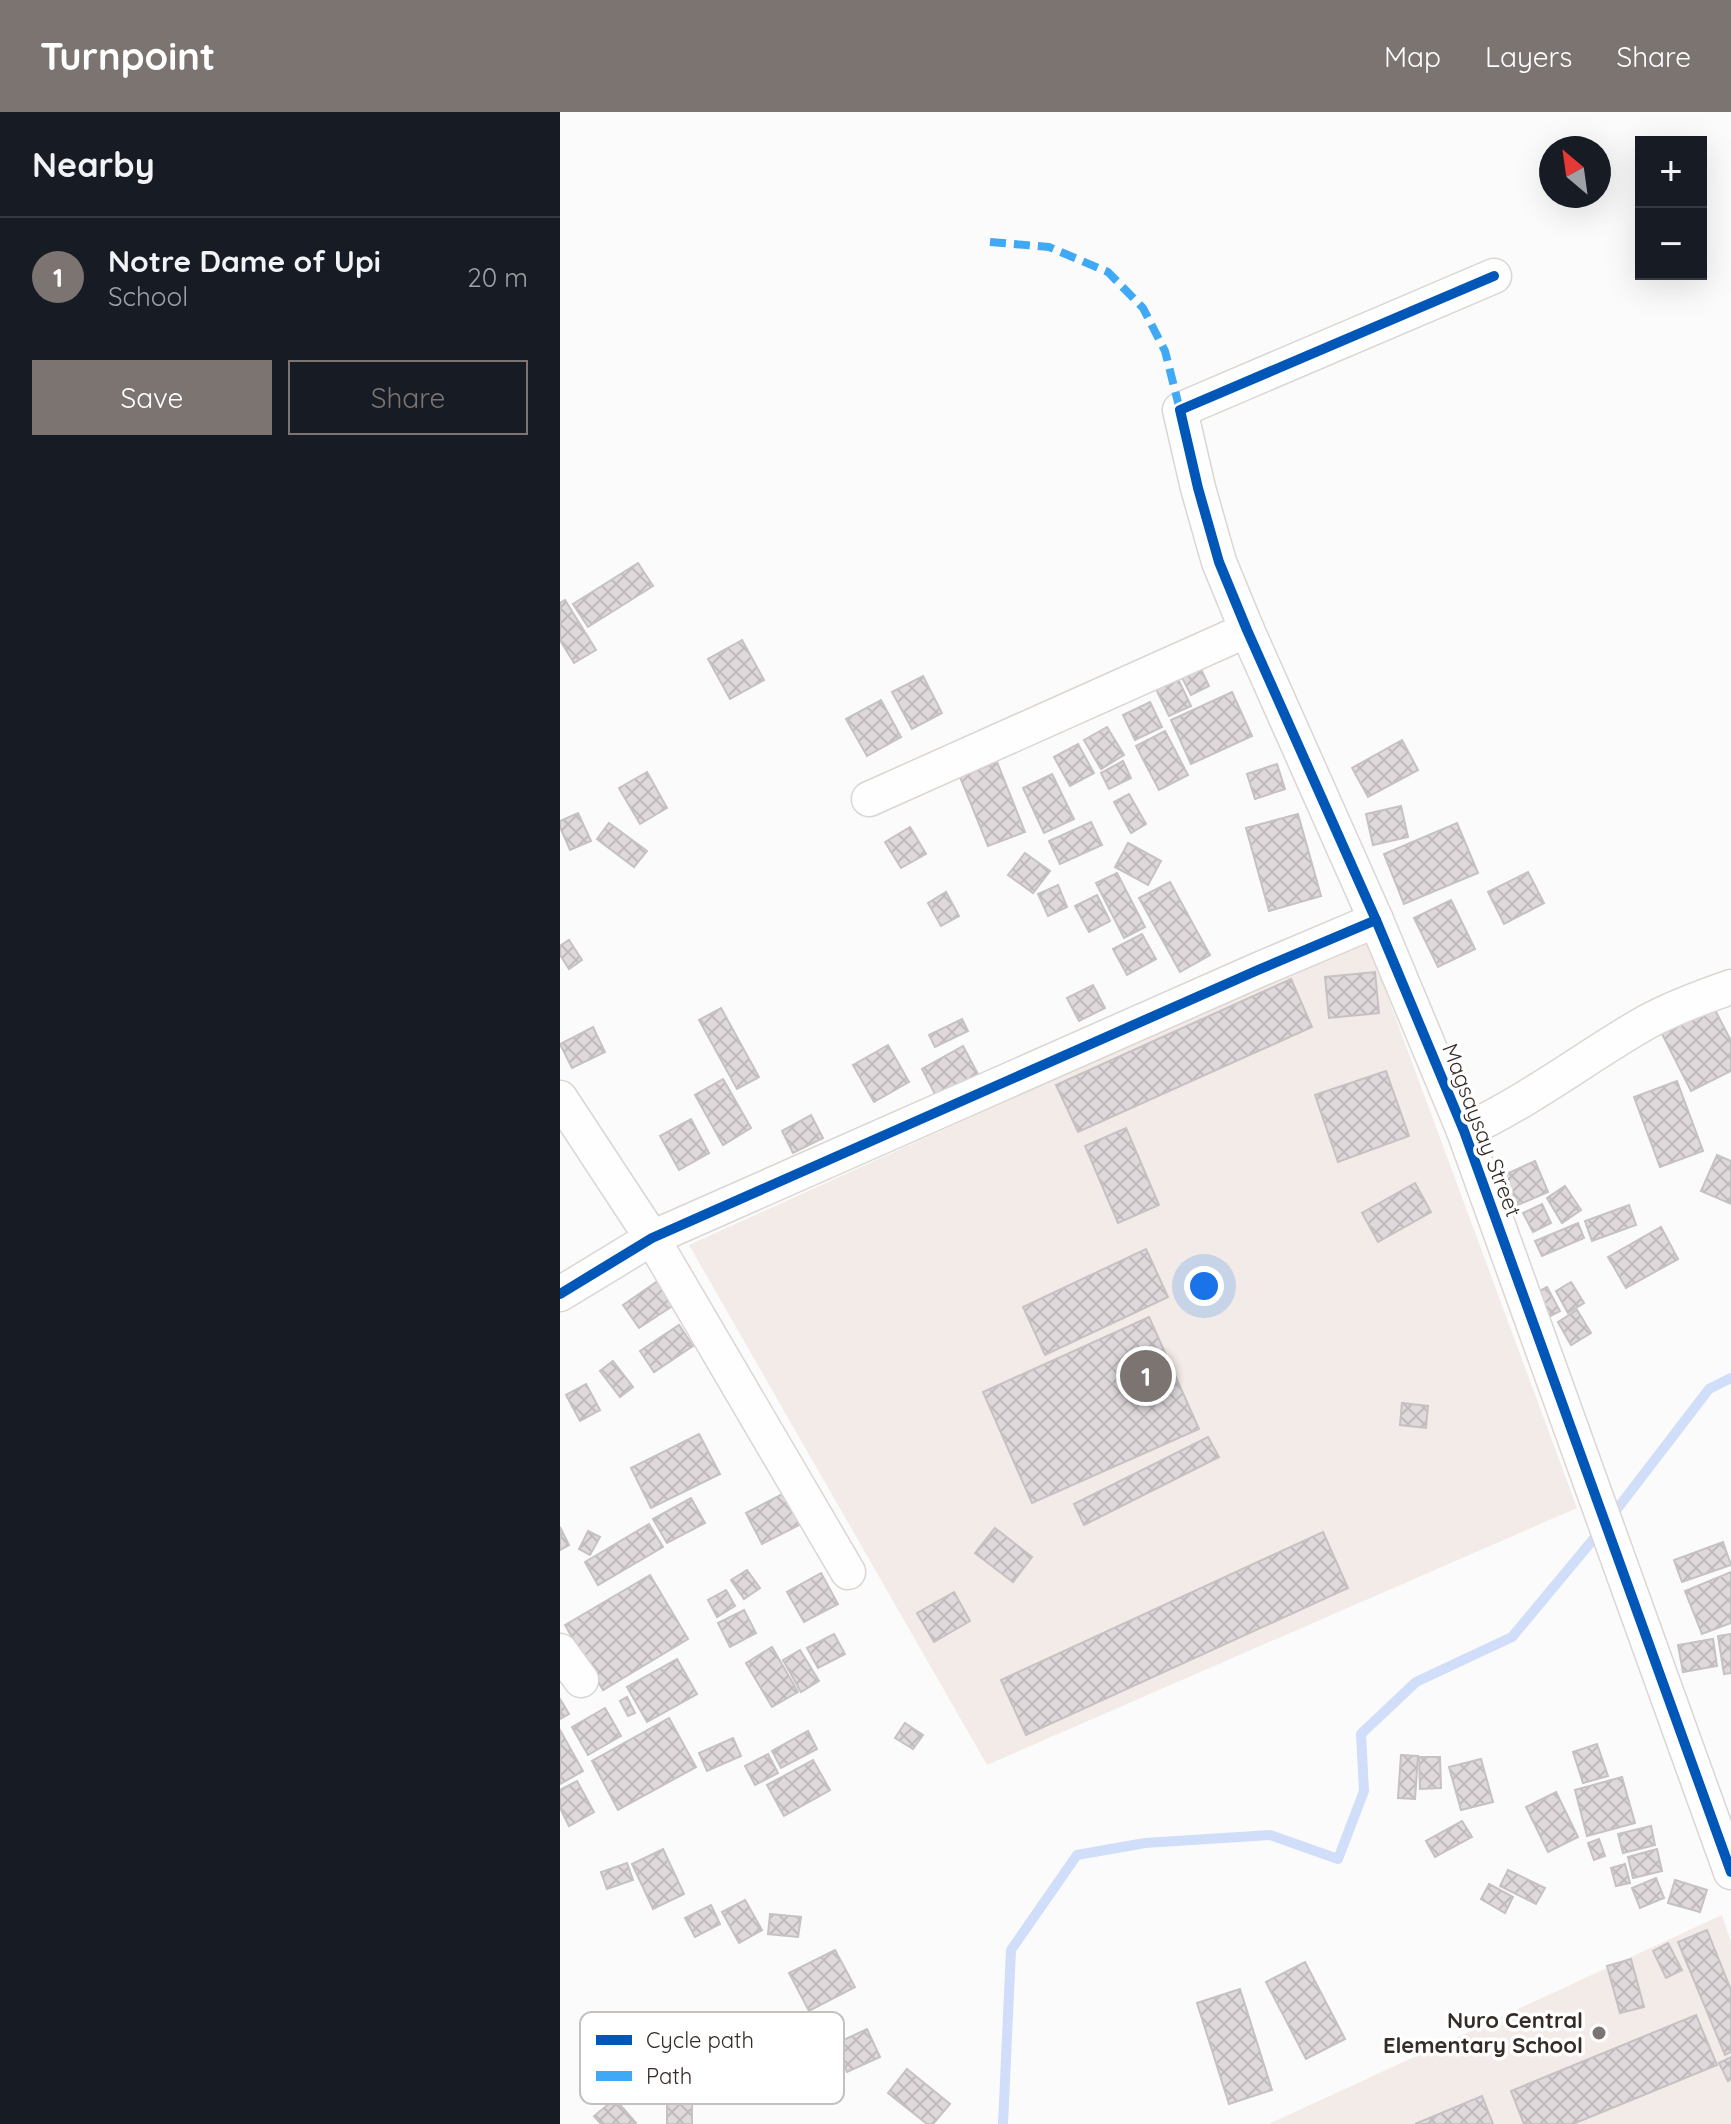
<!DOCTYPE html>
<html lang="en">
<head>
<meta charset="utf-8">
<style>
  :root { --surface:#171b24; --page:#20242c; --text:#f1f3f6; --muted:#9ea1a6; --line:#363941; --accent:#7b7471 }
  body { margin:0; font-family:Quicksand,sans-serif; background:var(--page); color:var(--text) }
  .controls { position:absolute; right:24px; top:24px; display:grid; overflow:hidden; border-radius:0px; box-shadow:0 8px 32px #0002 }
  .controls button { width:72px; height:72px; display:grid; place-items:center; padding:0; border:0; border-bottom:2px solid var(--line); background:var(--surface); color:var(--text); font:40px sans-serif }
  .compass { position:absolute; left:979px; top:24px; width:72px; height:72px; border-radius:50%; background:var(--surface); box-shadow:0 8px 32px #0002; rotate:331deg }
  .you { position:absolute; left:644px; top:1174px; width:28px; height:28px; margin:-20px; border:6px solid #fff; border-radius:50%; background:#1a73e8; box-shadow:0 0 0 12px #1a73e833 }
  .badge { display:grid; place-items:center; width:52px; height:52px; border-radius:50%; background:var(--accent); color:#fff; font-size:26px; font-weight:700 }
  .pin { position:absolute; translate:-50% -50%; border:4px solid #fff; box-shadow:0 2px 8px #0006 }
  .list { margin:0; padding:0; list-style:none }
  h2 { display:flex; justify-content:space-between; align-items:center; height:104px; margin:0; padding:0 32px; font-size:34px }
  h2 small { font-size:26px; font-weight:400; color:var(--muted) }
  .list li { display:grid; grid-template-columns:52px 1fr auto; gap:24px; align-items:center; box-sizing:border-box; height:120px; padding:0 32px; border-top:2px solid var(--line) }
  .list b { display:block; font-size:30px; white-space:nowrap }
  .list p { margin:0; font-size:26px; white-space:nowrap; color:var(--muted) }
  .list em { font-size:26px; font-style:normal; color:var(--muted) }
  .actions { display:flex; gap:16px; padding:24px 32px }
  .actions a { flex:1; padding:18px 0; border:2px solid var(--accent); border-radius:0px; text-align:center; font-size:28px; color:var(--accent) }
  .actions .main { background:var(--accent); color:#fff }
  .map { position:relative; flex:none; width:1171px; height:2012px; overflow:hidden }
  header { display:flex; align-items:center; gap:48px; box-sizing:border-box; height:112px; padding:0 40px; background:var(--accent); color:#fff }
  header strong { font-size:38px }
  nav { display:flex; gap:44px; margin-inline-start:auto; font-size:28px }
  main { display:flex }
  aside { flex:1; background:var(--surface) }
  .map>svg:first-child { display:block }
  .built { fill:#f3ebe8 }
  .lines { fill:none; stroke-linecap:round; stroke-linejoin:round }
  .stream { stroke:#d1def9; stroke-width:10 }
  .building { fill:url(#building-cross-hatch); stroke:#c6c1c3; stroke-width:2 }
  .minor-casing { stroke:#dbd6d2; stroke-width:37 }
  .minor { stroke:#fefefe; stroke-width:34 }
  .quiet { stroke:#3fa9f5; stroke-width:8; stroke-dasharray:16 8; stroke-linecap:butt }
  .cycleway-casing { stroke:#fff; stroke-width:15 }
  .cycleway { stroke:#0057b8; stroke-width:10 }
  .poi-dot { fill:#7b7471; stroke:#fff; stroke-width:3 }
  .labels { text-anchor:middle; stroke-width:7; stroke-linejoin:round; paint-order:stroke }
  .street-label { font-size:22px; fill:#362c27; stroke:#fff }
  .poi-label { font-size:22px; font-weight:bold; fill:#362c27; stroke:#fff; text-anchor:end }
  .key { fill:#fff; stroke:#c3c0be; stroke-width:2 }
  .key-label { font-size:22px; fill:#362c27 }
</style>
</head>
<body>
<header>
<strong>Turnpoint</strong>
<nav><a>Map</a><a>Layers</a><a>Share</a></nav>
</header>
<main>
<aside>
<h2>Nearby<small></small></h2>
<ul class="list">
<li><span class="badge">1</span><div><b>Notre Dame of Upi</b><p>School</p></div><em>20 m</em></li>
</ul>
<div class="actions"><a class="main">Save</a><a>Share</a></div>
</aside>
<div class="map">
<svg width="1171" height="2012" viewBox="0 0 1171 2012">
  <defs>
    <pattern id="building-cross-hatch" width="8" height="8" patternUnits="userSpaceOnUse" patternTransform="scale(2)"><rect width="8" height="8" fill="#dfd9dc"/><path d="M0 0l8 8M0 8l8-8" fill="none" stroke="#c0babd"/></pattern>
  </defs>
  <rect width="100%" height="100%" fill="#fbfbfb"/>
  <g class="built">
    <path d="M806,826L1017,1396L427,1653L129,1133Z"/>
    <path d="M1162,1803L1171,1830V2012H709Z"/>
  </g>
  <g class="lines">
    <g class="stream">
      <path d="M1051,1405L1149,1277L1171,1266"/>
      <path d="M443,2012L451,1838L517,1743L585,1731L710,1723L778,1747L804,1679L801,1622L856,1570L952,1525L1041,1418"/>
    </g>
  </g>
  <g class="building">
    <path d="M78,451L93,474L28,515L13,492Z"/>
    <path d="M5,488L36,538L14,551L0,528V491Z"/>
    <path d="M182,528L204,568L170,587L148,547Z"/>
    <path d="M638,551L649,574L631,583L619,560Z"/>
    <path d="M363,564L382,601L352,617L332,580Z"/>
    <path d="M618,567L631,594L609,604L596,577Z"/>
    <path d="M672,580L692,624L631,652L611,608Z"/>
    <path d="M321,588L341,625L307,644L286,607Z"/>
    <path d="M590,590L602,615L575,628L563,603Z"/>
    <path d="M547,615L564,643L541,657L524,628Z"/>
    <path d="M605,619L628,663L599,678L576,634Z"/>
    <path d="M842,628L858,658L808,685L792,656Z"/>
    <path d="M518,632L534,661L510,674L494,645Z"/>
    <path d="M563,649L571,666L549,677L541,661Z"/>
    <path d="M437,650L465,720L428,734L400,665Z"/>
    <path d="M717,652L725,677L695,687L687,662Z"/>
    <path d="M87,660L107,696L80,712L59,676Z"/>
    <path d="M492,662L514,707L484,721L463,676Z"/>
    <path d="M569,682L586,712L571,721L554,690Z"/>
    <path d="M841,694L848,725L813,733L806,702Z"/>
    <path d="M18,701L31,729L10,738L0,715V709Z"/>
    <path d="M738,702L761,784L709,799L686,716Z"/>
    <path d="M531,710L542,733L500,752L489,729Z"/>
    <path d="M49,711L87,739L74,755L37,727Z"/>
    <path d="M897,711L918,761L844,792L824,742Z"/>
    <path d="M350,715L366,742L341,756L325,730Z"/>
    <path d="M568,731L601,749L588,773L555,755Z"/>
    <path d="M465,741L490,759L473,781L448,763Z"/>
    <path d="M968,760L984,791L944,812L928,780Z"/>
    <path d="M557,761L585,815L564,826L536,771Z"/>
    <path d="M610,770L650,843L620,860L579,786Z"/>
    <path d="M498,773L507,795L488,804L478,782Z"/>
    <path d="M386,780L399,804L381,814L368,791Z"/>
    <path d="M537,783L550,809L529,820L515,794Z"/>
    <path d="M891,788L915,837L878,855L854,806Z"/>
    <path d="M582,822L596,847L567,863L553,837Z"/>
    <path d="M9,828L22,848L9,857L0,843V834Z"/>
    <path d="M815,860L819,901L769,906L765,865Z"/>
    <path d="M731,867L752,915L518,1020L496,973Z"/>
    <path d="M533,873L545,896L519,909L507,886Z"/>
    <path d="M1153,894L1171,929V959L1131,979L1101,920Z"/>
    <path d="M161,896L199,965L177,977L139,908Z"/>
    <path d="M402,907L408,919L375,935L369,923Z"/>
    <path d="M33,915L45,940L12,956L0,932Z"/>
    <path d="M328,933L349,970L314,990L293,953Z"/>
    <path d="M403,934L418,962L376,984L362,957Z"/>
    <path d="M826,959L849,1024L778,1050L755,983Z"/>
    <path d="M163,967L191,1016L163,1033L135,983Z"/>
    <path d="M1117,969L1143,1039L1100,1055L1074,985Z"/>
    <path d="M251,1003L263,1026L233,1041L222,1019Z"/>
    <path d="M131,1007L149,1041L119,1058L100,1024Z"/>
    <path d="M566,1016L599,1093L558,1111L525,1034Z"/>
    <path d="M1157,1043L1171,1049V1092L1141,1079Z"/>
    <path d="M975,1049L988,1080L958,1093L944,1063Z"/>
    <path d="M855,1071L871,1100L818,1130L802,1101Z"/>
    <path d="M1005,1074L1021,1098L1002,1111L987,1086Z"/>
    <path d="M982,1092L991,1111L973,1120L963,1101Z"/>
    <path d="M1069,1093L1076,1113L1032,1129L1025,1109Z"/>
    <path d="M1018,1111L1024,1126L982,1144L975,1129Z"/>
    <path d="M1101,1115L1118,1147L1066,1176L1048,1145Z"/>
    <path d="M586,1137L608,1185L485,1243L463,1195Z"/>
    <path d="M98,1169L114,1193L79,1216L63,1193Z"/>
    <path d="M1011,1170L1024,1191L1008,1201L996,1179Z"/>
    <path d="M987,1175L1000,1199L981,1209L968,1185Z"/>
    <path d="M1017,1198L1031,1221L1011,1233L998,1210Z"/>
    <path d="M589,1205L639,1317L472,1391L423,1280Z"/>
    <path d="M119,1213L133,1234L94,1260L80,1239Z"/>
    <path d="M53,1249L73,1275L60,1285L40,1259Z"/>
    <path d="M26,1272L40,1298L20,1309L6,1283Z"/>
    <path d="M842,1291L868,1294L866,1316L840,1313Z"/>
    <path d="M139,1322L160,1362L91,1396L71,1356Z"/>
    <path d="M648,1325L659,1345L524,1413L514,1392Z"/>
    <path d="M228,1379L245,1410L202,1432L186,1401Z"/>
    <path d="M131,1386L145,1411L107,1431L93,1407Z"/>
    <path d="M89,1412L103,1435L38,1473L25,1450Z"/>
    <path d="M0,1415L9,1433L0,1438Z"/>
    <path d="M435,1416L472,1445L453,1470L415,1441Z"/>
    <path d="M28,1419L40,1425L30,1443L19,1437Z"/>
    <path d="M763,1420L788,1476L466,1623L441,1568Z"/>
    <path d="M1163,1430L1171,1453L1122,1470L1114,1448Z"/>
    <path d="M187,1458L200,1476L184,1487L171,1468Z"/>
    <path d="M1171,1460V1511L1142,1522L1125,1479Z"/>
    <path d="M261,1461L278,1492L244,1510L227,1480Z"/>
    <path d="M90,1463L128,1527L43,1578L5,1513Z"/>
    <path d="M166,1478L175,1494L157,1505L148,1488Z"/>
    <path d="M394,1480L410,1509L374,1530L357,1501Z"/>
    <path d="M184,1498L196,1521L170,1535L158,1511Z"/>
    <path d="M274,1522L285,1542L258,1556L247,1536Z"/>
    <path d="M1171,1522V1561L1164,1562L1158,1524Z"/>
    <path d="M1153,1527L1157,1554L1123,1560L1118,1533Z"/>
    <path d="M212,1535L238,1580L212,1595L186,1551Z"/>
    <path d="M240,1538L259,1569L241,1580L223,1548Z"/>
    <path d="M117,1547L137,1582L87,1610L67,1575Z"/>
    <path d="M67,1585L75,1601L68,1604L60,1589Z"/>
    <path d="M0,1587L9,1602L0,1607Z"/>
    <path d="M45,1596L61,1624L28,1643L12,1615Z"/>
    <path d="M109,1606L136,1655L58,1698L32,1649Z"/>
    <path d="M345,1611L363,1623L353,1637L335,1626Z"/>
    <path d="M0,1618L23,1659L0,1672Z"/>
    <path d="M248,1619L257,1637L221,1656L212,1639Z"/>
    <path d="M173,1626L181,1644L147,1659L139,1641Z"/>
    <path d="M1037,1632L1048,1664L1023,1671L1013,1640Z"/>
    <path d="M208,1642L218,1661L195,1673L185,1654Z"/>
    <path d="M841,1643L858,1644L855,1687L838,1686Z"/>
    <path d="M859,1645H880L881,1676L860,1677Z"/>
    <path d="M921,1647L933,1690L901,1698L889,1655Z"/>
    <path d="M253,1648L270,1678L224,1704L207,1673Z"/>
    <path d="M1062,1665L1075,1711L1027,1724L1015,1678Z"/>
    <path d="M17,1669L34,1700L9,1714L0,1696V1678Z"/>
    <path d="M996,1680L1018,1725L988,1740L966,1695Z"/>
    <path d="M902,1709L912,1725L875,1745L866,1729Z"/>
    <path d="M1091,1714L1095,1733L1063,1741L1058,1722Z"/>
    <path d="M1039,1727L1045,1744L1034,1748L1028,1731Z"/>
    <path d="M103,1737L124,1782L93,1797L72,1752Z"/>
    <path d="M1097,1737L1102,1759L1073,1766L1068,1745Z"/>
    <path d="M67,1751L73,1768L47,1777L41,1760Z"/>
    <path d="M1065,1752L1070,1771L1056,1774L1051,1756Z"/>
    <path d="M948,1758L985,1776L976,1792L940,1774Z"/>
    <path d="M1096,1766L1104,1786L1080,1796L1072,1776Z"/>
    <path d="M1115,1768L1147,1778L1140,1800L1108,1791Z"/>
    <path d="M929,1772L953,1785L945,1801L921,1787Z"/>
    <path d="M185,1788L202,1818L179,1831L162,1800Z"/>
    <path d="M151,1793L160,1812L135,1825L125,1806Z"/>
    <path d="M210,1802L241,1805L238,1825L208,1822Z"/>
    <path d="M1147,1818L1171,1878V1940L1165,1943L1118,1830Z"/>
    <path d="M1108,1831L1122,1858L1106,1866L1093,1839Z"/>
    <path d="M275,1838L295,1875L249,1899L229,1861Z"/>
    <path d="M1071,1847L1084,1895L1060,1901L1047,1854Z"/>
    <path d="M745,1850L785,1927L746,1947L706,1870Z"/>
    <path d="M680,1877L712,1978L669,1992L637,1891Z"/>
    <path d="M1136,1903L1157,1953L1013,2012H964L951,1979Z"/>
    <path d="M307,1917L320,1945L287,1960L275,1932Z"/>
    <path d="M1171,1945V1967L1168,1969L1159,1951Z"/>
    <path d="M347,1957L390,1992L373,2012H367L328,1981Z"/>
    <rect x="107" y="1981" width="25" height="31"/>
    <path d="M922,1984L933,2012H855Z"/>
    <path d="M55,1987L76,2011L75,2012H41L34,2004Z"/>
  </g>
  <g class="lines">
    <defs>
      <g id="minor">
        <path d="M934,164L620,298L638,376L659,450L687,518L816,808L904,1019L1171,1760"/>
        <path d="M309,687L687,518"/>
        <path d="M0,986L92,1126L288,1460"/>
        <path d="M904,1019C968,990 1024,946 1085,911C1112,896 1142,885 1171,875"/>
        <path d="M0,1182L92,1126L698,858L816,808"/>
        <path d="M0,1539L21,1568"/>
      </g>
    </defs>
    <use href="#minor" class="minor-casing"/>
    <use href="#minor" class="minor"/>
    <path class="quiet" d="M430,130L489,135L548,160L583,196L605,239L620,298"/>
    <defs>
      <g id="cycleway">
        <path d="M934,164L620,298L638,376L659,450L687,518L816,808L904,1019L1171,1760"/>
        <path d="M0,1182L92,1126L698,858L816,808"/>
      </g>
    </defs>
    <use href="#cycleway" class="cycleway-casing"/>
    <use href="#cycleway" class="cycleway"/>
  </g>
  <circle class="poi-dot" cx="1039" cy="1921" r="8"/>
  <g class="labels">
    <g class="street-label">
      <text transform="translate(922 1018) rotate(69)" y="8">Magsaysay Street</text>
    </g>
    <g class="poi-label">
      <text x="1023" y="1916">Nuro Central<tspan x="1023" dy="25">Elementary School</tspan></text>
    </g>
  </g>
  <rect x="20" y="1900" width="264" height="92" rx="12" class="key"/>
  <rect x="36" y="1923" width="36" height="10" fill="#0057b8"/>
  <rect x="36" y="1959" width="36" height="10" fill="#3fa9f5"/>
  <g class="key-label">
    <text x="86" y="1936">Cycle path</text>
    <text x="86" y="1972">Path</text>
  </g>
</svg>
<div class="controls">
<button>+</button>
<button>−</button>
</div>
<svg class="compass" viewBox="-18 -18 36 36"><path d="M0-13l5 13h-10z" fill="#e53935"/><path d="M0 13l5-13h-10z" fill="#9ea1a6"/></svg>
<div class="you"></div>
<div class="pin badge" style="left:586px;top:1264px">1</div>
</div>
</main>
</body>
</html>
